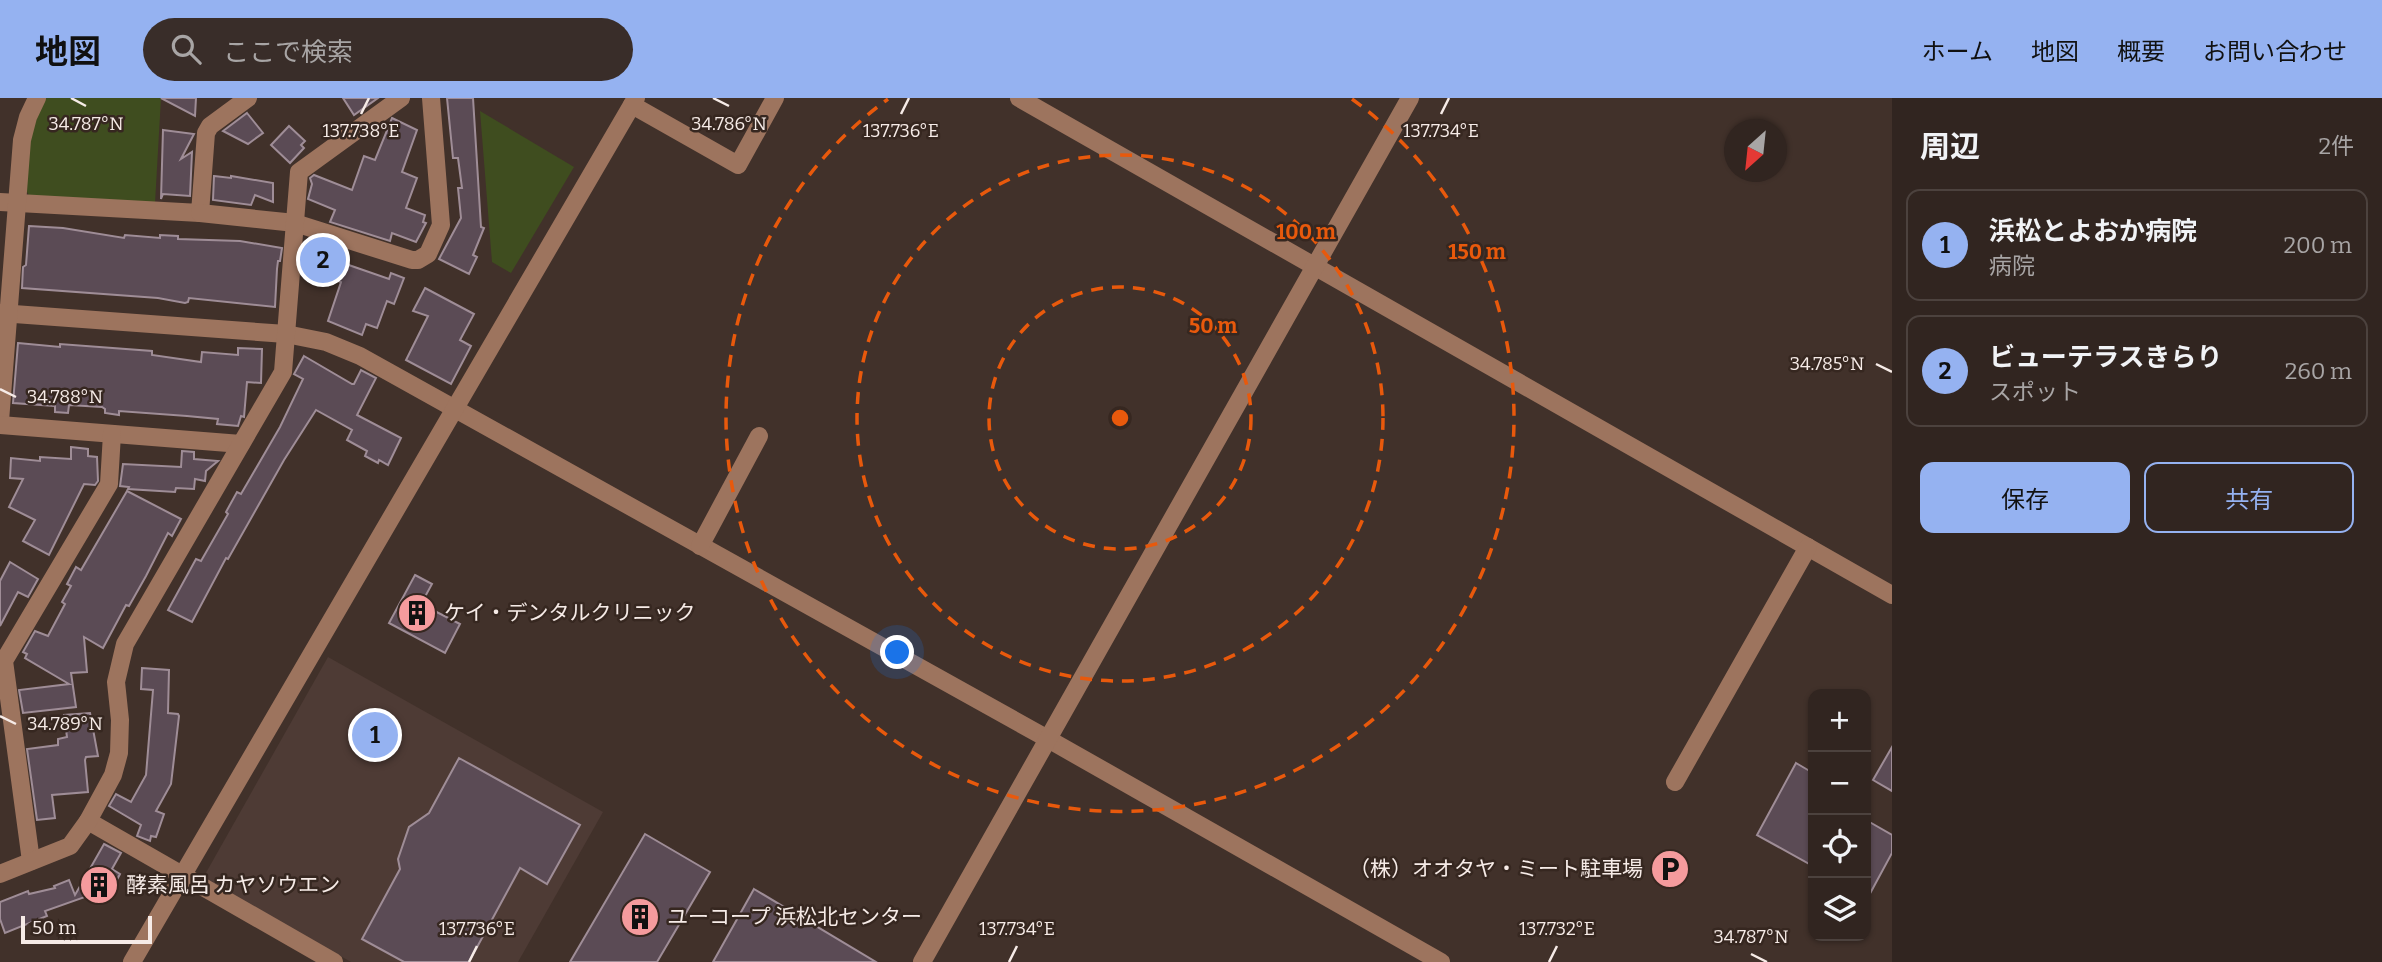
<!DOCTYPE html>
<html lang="ja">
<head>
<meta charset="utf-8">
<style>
  :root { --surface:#312520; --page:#392d29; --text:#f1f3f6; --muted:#a8a5a5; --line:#4c423e; --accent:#95b2f1 }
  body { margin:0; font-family:Bitter,"Noto Sans JP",serif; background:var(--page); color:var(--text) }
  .controls { position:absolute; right:21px; bottom:21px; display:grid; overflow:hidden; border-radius:14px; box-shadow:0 2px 5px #0004 }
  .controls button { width:63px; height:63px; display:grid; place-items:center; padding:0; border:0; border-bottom:2px solid var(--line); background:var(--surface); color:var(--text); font:35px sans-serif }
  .compass { position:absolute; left:1724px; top:21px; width:63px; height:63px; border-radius:50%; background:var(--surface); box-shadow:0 2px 5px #0004; rotate:207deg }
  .scale { position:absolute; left:21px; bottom:18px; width:131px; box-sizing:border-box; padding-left:7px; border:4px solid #f6ebe7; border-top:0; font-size:19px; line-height:24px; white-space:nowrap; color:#f6ebe7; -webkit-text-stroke:5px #362720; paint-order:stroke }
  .you { position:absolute; left:898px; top:555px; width:24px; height:24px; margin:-18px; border:5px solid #fff; border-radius:50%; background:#1a73e8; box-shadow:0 0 0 10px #1a73e833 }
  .badge { display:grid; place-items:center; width:46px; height:46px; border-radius:50%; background:var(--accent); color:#111; font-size:23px; font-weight:700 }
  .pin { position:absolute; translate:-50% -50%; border:4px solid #fff; box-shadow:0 2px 7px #0006 }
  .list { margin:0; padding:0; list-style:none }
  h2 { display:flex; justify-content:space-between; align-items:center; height:91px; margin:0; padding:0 28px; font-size:30px }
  h2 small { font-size:23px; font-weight:400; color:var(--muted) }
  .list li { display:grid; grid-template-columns:46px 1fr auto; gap:21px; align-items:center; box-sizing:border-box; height:112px; margin:0 14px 14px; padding:0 14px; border:2px solid var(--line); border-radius:14px }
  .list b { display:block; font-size:26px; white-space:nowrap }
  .list p { margin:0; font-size:23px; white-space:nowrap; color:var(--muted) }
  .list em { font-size:23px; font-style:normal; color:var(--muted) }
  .actions { display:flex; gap:14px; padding:21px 28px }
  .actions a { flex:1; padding:16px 0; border:2px solid var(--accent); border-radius:14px; text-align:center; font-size:24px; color:var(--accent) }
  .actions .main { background:var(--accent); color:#111 }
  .icon { flex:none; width:38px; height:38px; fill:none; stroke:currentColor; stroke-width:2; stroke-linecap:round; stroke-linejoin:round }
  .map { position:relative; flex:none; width:1892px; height:864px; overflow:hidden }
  header { display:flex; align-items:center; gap:42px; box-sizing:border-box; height:98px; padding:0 35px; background:var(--accent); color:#111 }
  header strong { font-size:33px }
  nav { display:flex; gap:38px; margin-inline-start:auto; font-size:24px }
  .search { width:490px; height:63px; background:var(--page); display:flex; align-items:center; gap:18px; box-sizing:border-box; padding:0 24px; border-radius:38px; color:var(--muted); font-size:26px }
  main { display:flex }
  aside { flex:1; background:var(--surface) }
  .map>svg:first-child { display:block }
  .medical { fill:#4e3b35 }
  .green { fill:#3f4d1f }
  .building { fill:#5b4b55; stroke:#9f8d97; stroke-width:2 }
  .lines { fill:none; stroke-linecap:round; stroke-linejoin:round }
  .minor { stroke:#9d745e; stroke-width:18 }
  .ticks { fill:none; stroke:#f6ebe7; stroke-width:2.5 }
  .ring { fill:none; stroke:#e8590c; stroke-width:3.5; stroke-dasharray:12 9 }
  .labels { text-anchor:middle; stroke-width:5; stroke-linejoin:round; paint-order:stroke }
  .poi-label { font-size:21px; fill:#f6ebe7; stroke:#362720; text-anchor:start }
  .ticks-label { font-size:18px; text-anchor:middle; fill:#f6ebe7; stroke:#362720; stroke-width:5; stroke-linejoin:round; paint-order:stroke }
  .centre { fill:#e8590c; stroke:#362720; stroke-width:3.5 }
  .ring-label { font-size:21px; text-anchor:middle; font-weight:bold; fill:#e8590c; stroke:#362720; stroke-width:5; stroke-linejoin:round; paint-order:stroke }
</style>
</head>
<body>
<header>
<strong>地図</strong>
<div class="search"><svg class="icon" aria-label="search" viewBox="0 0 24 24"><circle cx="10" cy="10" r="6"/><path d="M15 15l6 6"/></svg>ここで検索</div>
<nav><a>ホーム</a><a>地図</a><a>概要</a><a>お問い合わせ</a></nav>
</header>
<main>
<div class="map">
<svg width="1892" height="864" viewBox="0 0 1892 864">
  <rect width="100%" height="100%" fill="#41312a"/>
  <path class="medical" d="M328,559L603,714L518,864H351L203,780Z"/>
  <g class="green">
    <path d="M45,0H161L155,105L30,99L23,87L29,40Z"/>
    <path d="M480,13L574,69L511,175L492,164Z"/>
  </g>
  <g class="building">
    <path d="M161,0H196L195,18Z"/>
    <path d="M343,0H378L354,17Z"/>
    <path d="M447,0H473L481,129L484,130L473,157L477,159L469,176L439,161L461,120L458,90H462L458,60H453Z"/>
    <path d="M247,15L263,35L248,46L223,33Z"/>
    <path d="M392,20L417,32L402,74L417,80L406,110L425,117L423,124L426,125L416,144L392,135L390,143L330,124L335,112L308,101L312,86L310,80L314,77L352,92L364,58L375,62Z"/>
    <path d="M289,28L305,43L301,47L304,50L290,65L271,47Z"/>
    <path d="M163,32L194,36L181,61L192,54L190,98L163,96L161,101Z"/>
    <path d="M214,78L231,80V78L273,85V104L255,97L251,107L213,102Z"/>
    <path d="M29,128L63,130L124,140L125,137L160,140V137L178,138V141L240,143L282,150L280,163H278L277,171L275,209L189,200L188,204L185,205L158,200L22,190L23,169L26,167Z"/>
    <path d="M308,144L345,158L343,165L389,181L391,175L404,180L394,206L387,203L377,230L366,226L362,237L328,223L341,184L310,173L311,170L303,166Z"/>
    <path d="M425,190L474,216L460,242L471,248L451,286L406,262L428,218L413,213Z"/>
    <path d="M18,245L60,249V246L152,253V257L201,264L202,254L238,257V250L262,251L261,285L247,284L244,319L241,318L238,328L217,326L218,321L187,318L119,313V317L105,315V311L102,309L69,307L68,315L55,314V308L13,305Z"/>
    <path d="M304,258L352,286H354L361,272L376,280L357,317L401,340L388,367L379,362L378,365L365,358L367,353L347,342L352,332L316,312L284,362L228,461L226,460L192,524L168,512L196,461L201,463L228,416L226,414L237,394L241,396L280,329L303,281L294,276Z"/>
    <path d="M71,349L88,351V358L97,359L98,383L95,387L84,386L49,457L23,443L35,422L9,409L23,381L10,380L11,360L40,363V359L71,361Z"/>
    <path d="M182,353L194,354V361L218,363L206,373L205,383L195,381L194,391L176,390L175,394L128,391L129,389L120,388L123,366L181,369Z"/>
    <path d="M127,393L181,421L172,438L168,435L146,478L129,508L126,507L103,550L84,539L87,574L71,575L76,609L23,615L19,592L69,586L25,560L27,556L23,554L35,533L48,538L65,506L62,504L71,488L67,486L76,469L81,472Z"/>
    <path d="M10,464L38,481L28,499L18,494L0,528V483Z"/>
    <path d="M415,477L432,486L421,506L460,526L445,555L389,525Z"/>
    <path d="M142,570L169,572L168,615L178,616L179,618L171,686L156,713L164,716L156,739L151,738L150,743L137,738L141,727L109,708L116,696L131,704L146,677L153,592L141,591Z"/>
    <path d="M90,615L98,658L86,659L85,662L88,694L52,697L55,720L37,722L27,651L58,647V641L67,639L64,617Z"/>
    <path d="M1892,649V693L1873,682Z"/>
    <path d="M459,660L580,727L547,786L520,770L469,864H404L362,841L400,771L398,761L409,729L429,715Z"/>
    <path d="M1796,665L1813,675V768L1757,737Z"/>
    <path d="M1866,722L1892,737V755L1866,803Z"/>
    <path d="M645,736L710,774L657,864H570Z"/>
    <path d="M104,746L121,755L112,771L120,776L107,800L99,795L98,799L93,796L45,813L47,818L5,835L0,821V804L28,793L29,796L55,790L54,788L69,782L75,797Z"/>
    <path d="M754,791L876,864H713Z"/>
  </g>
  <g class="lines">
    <g class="minor">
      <path d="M1019,0L1892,497"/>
      <path d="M632,7L738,67L775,0"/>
      <path d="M0,104L200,115L206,35L210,28L248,0"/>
      <path d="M200,115L295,125L412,162H418L428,156L441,127L431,0"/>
      <path d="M0,215L286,236L326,244L360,258L1048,641L1441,864"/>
      <path d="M0,323L22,42L28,19L37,0"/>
      <path d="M0,327L241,346"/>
      <path d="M700,448L759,338"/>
      <path d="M1675,684L1808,449"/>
      <path d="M88,723L334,864"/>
      <path d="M31,763L4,563L109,386L112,336"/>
      <path d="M0,776L70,748L88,723L113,677L119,655L120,622L116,584L125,546L283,274L299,74L401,0"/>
      <path d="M132,864L636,0"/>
      <path d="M922,864L1410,0"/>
    </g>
  </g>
  <path class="ticks" d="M71,0L86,8M713,0L729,8M361,16L369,0M901,16L909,0M1441,16L1449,0M1876,266L1892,274M0,291L16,299M0,618L16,626M1751,856L1767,864M469,864L477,848M1009,864L1017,848M1549,864L1557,848"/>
  <g class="ring">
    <circle cx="1120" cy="320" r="131"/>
    <circle cx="1120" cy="320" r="263"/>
    <path d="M1352 1A394 394 0 1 1 888 1"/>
  </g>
  <defs>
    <symbol id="building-disc" viewBox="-11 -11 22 22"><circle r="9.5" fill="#f59b9d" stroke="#362720"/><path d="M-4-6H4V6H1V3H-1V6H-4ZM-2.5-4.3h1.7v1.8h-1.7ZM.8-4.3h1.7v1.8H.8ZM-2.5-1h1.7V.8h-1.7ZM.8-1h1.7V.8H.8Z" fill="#111"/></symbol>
    <symbol id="parking-disc" viewBox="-11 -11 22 22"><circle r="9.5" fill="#f59b9d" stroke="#362720"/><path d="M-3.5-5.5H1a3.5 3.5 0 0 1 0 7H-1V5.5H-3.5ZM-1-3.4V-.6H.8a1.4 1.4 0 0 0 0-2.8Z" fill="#111"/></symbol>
  </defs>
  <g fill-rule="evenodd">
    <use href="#building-disc" x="395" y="493" width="44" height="44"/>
    <use href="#parking-disc" x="1648" y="749" width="44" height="44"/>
    <use href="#building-disc" x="77" y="765" width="44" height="44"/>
    <use href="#building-disc" x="618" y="797" width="44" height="44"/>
  </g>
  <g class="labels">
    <g class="poi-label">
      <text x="444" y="522">ケイ・デンタルクリニック</text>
      <text x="1643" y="778" text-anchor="end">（株）オオタヤ・ミート駐車場</text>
      <text x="126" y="794">酵素風呂 カヤソウエン</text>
      <text x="667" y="826">ユーコープ 浜松北センター</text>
    </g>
  </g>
  <g class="ticks-label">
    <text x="86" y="32">34.787°N</text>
    <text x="729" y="32">34.786°N</text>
    <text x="361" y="39">137.738°E</text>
    <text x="901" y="39">137.736°E</text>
    <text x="1441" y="39">137.734°E</text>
    <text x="1827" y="272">34.785°N</text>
    <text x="65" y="305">34.788°N</text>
    <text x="65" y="632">34.789°N</text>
    <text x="477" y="837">137.736°E</text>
    <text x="1017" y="837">137.734°E</text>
    <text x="1557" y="837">137.732°E</text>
    <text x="1751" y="845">34.787°N</text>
  </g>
  <circle cx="1120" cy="320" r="10" class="centre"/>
  <g class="ring-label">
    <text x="1306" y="141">100 m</text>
    <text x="1477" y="161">150 m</text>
    <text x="1213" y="235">50 m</text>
  </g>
</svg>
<div class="controls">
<button>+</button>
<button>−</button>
<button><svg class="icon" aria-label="locate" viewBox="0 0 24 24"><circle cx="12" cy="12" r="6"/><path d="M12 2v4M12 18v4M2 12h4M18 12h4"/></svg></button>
<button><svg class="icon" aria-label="layers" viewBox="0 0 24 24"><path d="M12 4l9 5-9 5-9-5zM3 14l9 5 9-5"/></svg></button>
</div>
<svg class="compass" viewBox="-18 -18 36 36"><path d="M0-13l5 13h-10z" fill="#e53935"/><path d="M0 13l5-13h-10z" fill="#a8a5a5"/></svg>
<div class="scale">50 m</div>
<div class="you"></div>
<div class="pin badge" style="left:375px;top:637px">1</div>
<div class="pin badge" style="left:323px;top:162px">2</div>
</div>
<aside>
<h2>周辺<small>2件</small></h2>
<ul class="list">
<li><span class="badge">1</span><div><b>浜松とよおか病院</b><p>病院</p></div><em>200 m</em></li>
<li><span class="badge">2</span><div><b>ビューテラスきらり</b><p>スポット</p></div><em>260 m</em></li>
</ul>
<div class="actions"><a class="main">保存</a><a>共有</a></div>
</aside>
</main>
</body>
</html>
